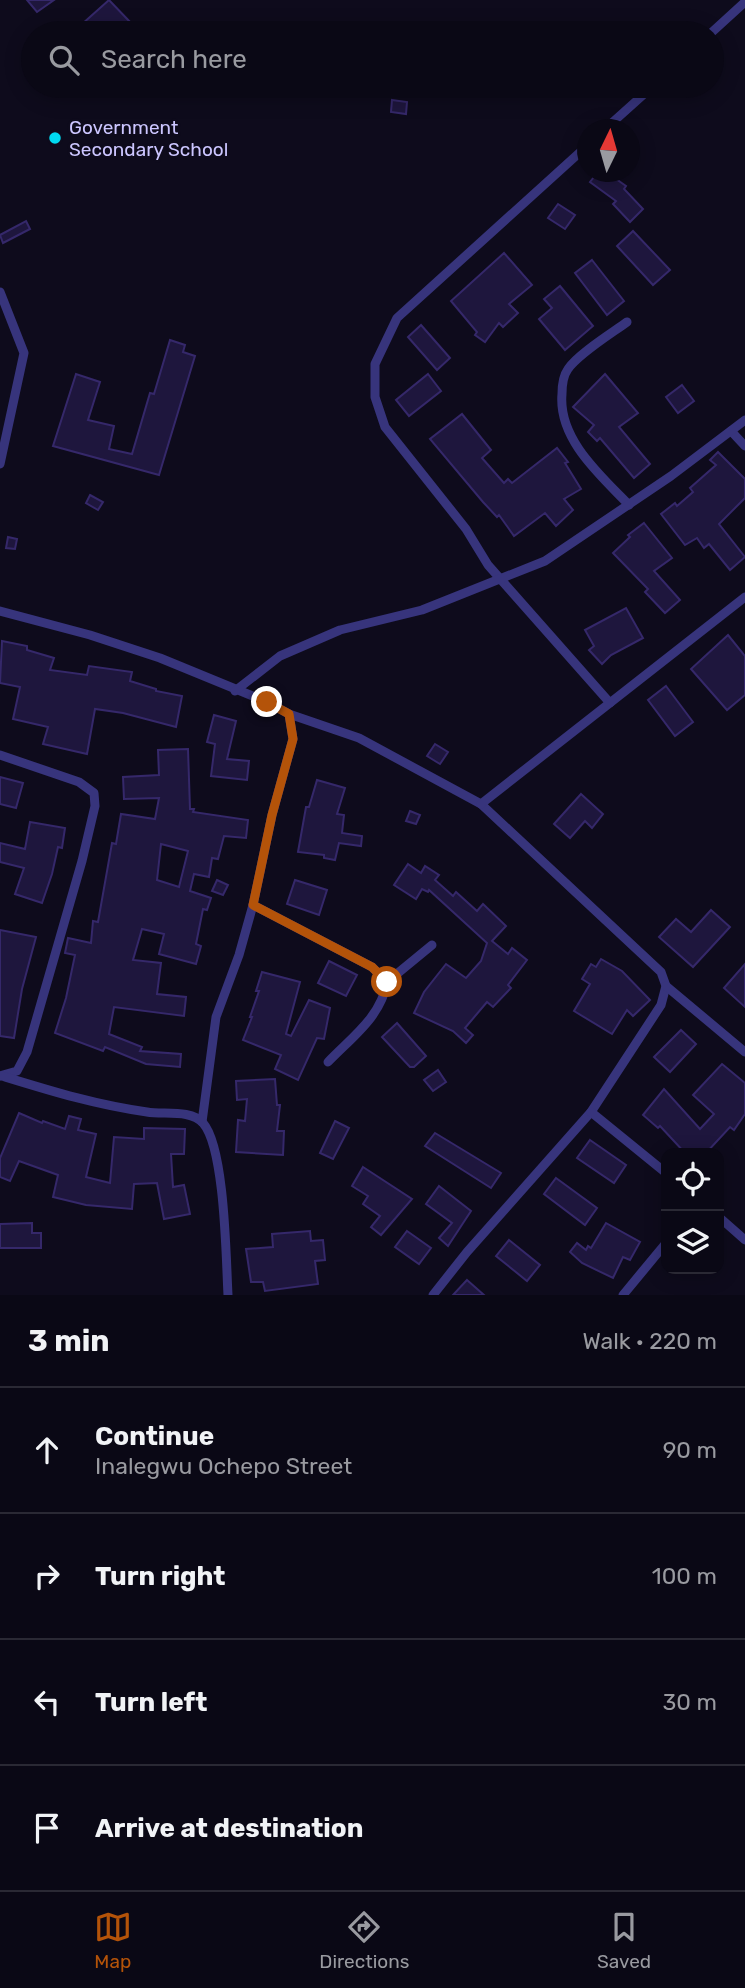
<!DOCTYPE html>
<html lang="en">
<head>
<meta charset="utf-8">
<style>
  :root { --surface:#0a0815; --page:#181622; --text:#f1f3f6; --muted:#999aa0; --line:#2a2934; --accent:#b45309 }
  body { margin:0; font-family:Rubik,sans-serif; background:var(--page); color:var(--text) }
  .controls { position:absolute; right:21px; bottom:21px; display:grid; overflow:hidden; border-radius:14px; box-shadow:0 4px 18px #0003 }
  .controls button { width:63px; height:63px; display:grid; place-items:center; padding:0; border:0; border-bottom:2px solid var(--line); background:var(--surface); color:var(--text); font:35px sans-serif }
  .compass { position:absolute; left:577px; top:119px; width:63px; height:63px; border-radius:50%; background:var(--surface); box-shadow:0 4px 18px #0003; rotate:5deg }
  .stop { position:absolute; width:21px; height:21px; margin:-16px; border:5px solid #b45309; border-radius:50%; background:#fff }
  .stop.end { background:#b45309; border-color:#fff; box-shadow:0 2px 7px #0008 }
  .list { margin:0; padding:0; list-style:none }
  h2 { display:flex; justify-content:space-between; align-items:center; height:91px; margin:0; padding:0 28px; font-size:30px }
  h2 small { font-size:23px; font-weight:400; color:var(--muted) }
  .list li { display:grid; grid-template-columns:46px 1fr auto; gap:21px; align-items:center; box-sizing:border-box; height:126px; padding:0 28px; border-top:2px solid var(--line) }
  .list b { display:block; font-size:26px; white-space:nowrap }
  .list p { margin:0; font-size:23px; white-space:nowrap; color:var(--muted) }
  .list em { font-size:23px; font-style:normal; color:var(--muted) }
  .icon { flex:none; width:38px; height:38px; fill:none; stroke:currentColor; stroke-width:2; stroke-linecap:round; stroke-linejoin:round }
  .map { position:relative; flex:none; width:745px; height:1295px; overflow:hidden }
  .search { position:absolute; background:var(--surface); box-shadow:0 4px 18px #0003; left:21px; right:21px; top:21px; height:77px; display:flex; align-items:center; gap:18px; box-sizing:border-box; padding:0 24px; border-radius:38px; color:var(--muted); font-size:26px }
  .sheet { height:595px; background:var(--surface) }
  nav { display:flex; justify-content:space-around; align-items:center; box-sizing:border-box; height:98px; border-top:2px solid var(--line); background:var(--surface); font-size:19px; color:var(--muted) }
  nav a { display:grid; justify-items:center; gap:4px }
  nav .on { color:var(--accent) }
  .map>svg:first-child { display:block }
  .building { fill:#1e163d; stroke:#35286a; stroke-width:2; fill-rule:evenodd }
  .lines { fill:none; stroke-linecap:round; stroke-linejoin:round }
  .minor { stroke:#37347c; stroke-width:9 }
  .route { stroke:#b45309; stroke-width:9 }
  .poi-dot { fill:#00daf1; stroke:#0e0b1c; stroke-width:2.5 }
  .labels { text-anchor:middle; stroke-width:5; stroke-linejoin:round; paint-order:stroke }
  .poi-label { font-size:19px; fill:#ccc6ff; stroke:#0e0b1c; text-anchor:start }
</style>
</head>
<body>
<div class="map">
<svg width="745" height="1295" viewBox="0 0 745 1295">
  <rect width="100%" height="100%" fill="#0e0b1c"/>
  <g class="building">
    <path d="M27,0H54L37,12Z"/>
    <path d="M109,0L131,23L119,33H72Z"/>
    <path d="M392,100L407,102L406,114L391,112Z"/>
    <path d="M598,172H606L626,186L624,189L643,209L630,222L613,204L616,201L590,182Z"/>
    <path d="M558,204L575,215L565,229L548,218Z"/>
    <path d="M26,221L30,229L3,243L0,235Z"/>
    <path d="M633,231L670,270L653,285L617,246Z"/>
    <path d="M504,253L532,285L509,304L518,313L503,327L499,323L485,342L475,335L477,332L451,301Z"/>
    <path d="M592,260L624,301L607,315L575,273Z"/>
    <path d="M560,286L593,326L565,350L539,319L552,308L544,299Z"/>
    <path d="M421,325L450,358L437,370L408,337Z"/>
    <path d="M170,340L185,345L183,352L195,356L159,475L53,446L76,374L100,382L88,420L114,426L109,449L132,454L150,393L154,394Z"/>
    <path d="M428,374L441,391L409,416L396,400Z"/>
    <path d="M605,374L638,413L619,427L650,464L634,478L600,438L597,441L588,432L594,425L573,407Z"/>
    <path d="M682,385L694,401L678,413L666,397Z"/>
    <path d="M462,414L491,450L482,458L504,483L508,479L512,483L557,448L568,462L565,463L581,489L564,499L573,510L556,526L545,513L514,536L499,515L497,517L483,502L430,439Z"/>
    <path d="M718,452L745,479V498L719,524L745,557L730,570L709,544L704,548L697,538L685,545L661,514L675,503L677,506L693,492L690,488L716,465L710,460Z"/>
    <path d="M90,495L103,502L98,510L86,503Z"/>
    <path d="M644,523L672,558L654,571L680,600L665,613L645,592L648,589L613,553L630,537L628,535Z"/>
    <path d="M8,537L17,539L15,549L6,548Z"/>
    <path d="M626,608L643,638L611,655L602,664L589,650L594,646L585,630Z"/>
    <path d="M728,635L745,656V695L727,710L691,669Z"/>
    <path d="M2,641L27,646V650L54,658L50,670L87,675L89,666L132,672L130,681L156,689V691L182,696L176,727L123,713L95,709L87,754L43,744L48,727L13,719L20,687L0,683Z"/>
    <path d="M666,686L693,722L675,736L648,700Z"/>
    <path d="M214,715L236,721L227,759L249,761L247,780L211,776L215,744L207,742Z"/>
    <path d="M435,744L448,752L440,764L427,756Z"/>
    <path d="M188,749L190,809H194L193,812L248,820L246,838L224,836L218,859L212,858L209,877L194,874L190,891L211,898L207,910L203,909L196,944L201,946L196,964L159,954L164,934L142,929L133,960L161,963L157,994L186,997L184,1016L114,1007L109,1034L142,1047L140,1051L181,1054L180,1067L146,1064L105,1047L103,1051L55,1033L66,998L75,955L65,953L68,938L91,943L93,921L98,922L112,843L116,844L121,814L155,819L159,798L124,799L123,777L159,775L158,750ZM161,844L188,851L179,887L157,880Z"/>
    <path d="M0,777L23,783L16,808L0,804Z"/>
    <path d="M317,780L345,788L337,814L344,815L342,833L362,836L361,846L339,843L335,860L324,858V855L298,852L306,807H309Z"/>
    <path d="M581,794L603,814L592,828L585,821L570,838L554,824Z"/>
    <path d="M410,811L420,815L416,824L406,821Z"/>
    <path d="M30,822L65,828L62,848L58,847L52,874L42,903L15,894L24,868L0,862V843L25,849Z"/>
    <path d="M408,864L421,873L425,866L439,875L435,880L453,896L456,892L477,911L483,904L506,926L492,941L508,954L512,948L527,960L508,985L511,988L493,1007L487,1002L465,1028L473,1035L466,1043L453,1031L414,1013L424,992L446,964L466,978L481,961L487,943L429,890L428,892L422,889L416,899L394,885Z"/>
    <path d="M217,880L228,885L223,895L212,891Z"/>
    <path d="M295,880L327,890L319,915L287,904Z"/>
    <path d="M711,910L730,927L693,967L659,937L676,919L691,932Z"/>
    <path d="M0,930L36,937L22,989L14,1038L0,1036Z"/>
    <path d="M601,959L622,971L650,1000L633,1016L627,1010L612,1034L574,1011L590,984L582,979L591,964L596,967Z"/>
    <path d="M329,961L357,975L346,996L318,983Z"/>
    <path d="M745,964V1007L724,988Z"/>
    <path d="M262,972L300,982L286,1034L291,1036L309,1000L330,1008L324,1039L317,1038L298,1080L275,1069L281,1055L243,1040L252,1017H250L259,991H256Z"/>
    <path d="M397,1023L426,1056L414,1067H410L382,1037Z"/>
    <path d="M681,1030L696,1044L670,1072L654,1057Z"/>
    <path d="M722,1064L745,1083V1114L734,1130L730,1127L706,1153H685L660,1126L658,1128L643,1115L664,1089L700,1129L714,1114L693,1095Z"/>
    <path d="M438,1070L446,1082L433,1091L424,1080Z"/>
    <path d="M275,1079L277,1105H280L277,1131H284L283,1155L236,1152L238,1120L245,1121L247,1099L237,1100L236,1081Z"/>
    <path d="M19,1113L42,1123L43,1121L65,1129L69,1116L81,1119L78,1130L96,1134L86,1177L110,1183L114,1137L144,1139V1128L185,1129L184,1154H171L173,1187L184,1185L190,1214L164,1219L157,1183L134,1184L132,1209L86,1205L53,1197L58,1175L19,1161L10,1181L0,1177V1158Z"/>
    <path d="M335,1121L349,1128L333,1159L320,1153Z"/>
    <path d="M435,1133L501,1173L491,1188L425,1146Z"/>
    <path d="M590,1140L626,1165L614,1183L577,1158Z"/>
    <path d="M363,1167L412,1199L381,1235L371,1227L380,1216L363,1204L368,1196L352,1186Z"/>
    <path d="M556,1178L597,1208L585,1225L544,1194Z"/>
    <path d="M439,1186L471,1211L448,1246L439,1238L452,1223L426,1204Z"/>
    <path d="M32,1223V1233H41V1248H0V1224Z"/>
    <path d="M606,1223L640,1242L630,1260L623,1257L613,1278L582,1263L570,1252L577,1243L586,1250L588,1246L591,1248Z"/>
    <path d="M310,1231L311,1241L323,1240L325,1260L315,1261L318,1284L265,1291L263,1282H251L246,1249L273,1247L272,1234Z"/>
    <path d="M407,1231L431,1248L419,1264L395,1247Z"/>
    <path d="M509,1240L540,1265L527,1281L496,1256Z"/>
    <path d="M467,1280L484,1295H453Z"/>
  </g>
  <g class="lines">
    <g class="minor">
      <path d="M711,33L745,2"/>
      <path d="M604,130L653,86"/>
      <path d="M588,145L397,318L375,364V397L385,427L466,529L488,565L610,703"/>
      <path d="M0,292L24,353L0,464"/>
      <path d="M627,322C612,333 578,354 568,369C563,376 562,386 562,394C558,439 600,475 629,505"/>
      <path d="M731,431L745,446"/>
      <path d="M0,611L90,635L160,658L267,702L289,714L359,738L481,804L661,972L666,986L661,1005L591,1112L467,1252L433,1295"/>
      <path d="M235,691L280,656L340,630L422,610L545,561L671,476L745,420"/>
      <path d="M0,755L79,782L94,793L95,806L82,861L27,1052L17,1071L0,1076"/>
      <path d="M481,804L745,597"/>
      <path d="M253,905L372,967L387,982C381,1017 352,1037 328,1062"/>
      <path d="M387,982L432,945"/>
      <path d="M666,986L745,1052"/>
      <path d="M2,1076C51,1091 96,1105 147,1112C163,1115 191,1109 203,1123C225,1148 226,1259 228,1295"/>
      <path d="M591,1112L666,1173"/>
      <path d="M202,1122L216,1017L239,955L253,905L272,815L293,739L289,714"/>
      <path d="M719,1217L745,1240"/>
      <path d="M623,1295L666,1243"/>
    </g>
  </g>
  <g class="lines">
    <path class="route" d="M267,702L289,714L293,739L272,815L253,905L372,967L387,982"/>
  </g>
  <circle class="poi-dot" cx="55" cy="138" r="7"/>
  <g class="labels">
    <g class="poi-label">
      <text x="69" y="134">Government<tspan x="69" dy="22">Secondary School</tspan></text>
    </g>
  </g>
</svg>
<div class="controls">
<button><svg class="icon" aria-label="locate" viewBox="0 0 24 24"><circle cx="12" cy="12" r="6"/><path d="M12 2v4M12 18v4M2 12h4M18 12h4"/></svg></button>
<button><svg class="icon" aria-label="layers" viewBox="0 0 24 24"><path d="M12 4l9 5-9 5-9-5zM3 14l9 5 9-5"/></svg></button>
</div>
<svg class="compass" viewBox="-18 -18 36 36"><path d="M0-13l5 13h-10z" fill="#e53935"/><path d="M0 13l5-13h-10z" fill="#999aa0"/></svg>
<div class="stop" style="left:387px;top:982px"></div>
<div class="stop end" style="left:267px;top:702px"></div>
<div class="search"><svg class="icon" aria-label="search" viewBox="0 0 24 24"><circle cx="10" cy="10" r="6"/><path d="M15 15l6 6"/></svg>Search here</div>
</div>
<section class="sheet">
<h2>3 min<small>Walk · 220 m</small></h2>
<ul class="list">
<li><svg class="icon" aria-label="ahead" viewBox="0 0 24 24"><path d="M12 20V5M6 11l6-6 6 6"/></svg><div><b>Continue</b><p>Inalegwu Ochepo Street</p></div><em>90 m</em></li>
<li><svg class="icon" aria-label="right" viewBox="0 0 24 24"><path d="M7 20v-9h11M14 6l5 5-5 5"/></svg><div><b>Turn right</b></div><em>100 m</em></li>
<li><svg class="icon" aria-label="left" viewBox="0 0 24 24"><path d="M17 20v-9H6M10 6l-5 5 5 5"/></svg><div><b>Turn left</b></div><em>30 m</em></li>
<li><svg class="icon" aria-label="arrive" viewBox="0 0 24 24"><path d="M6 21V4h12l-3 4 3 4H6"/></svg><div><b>Arrive at destination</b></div></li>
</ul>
</section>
<nav>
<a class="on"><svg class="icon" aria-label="map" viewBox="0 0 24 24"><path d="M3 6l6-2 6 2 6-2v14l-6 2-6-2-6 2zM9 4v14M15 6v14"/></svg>Map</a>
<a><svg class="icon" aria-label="directions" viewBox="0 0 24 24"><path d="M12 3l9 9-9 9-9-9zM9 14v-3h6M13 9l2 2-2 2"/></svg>Directions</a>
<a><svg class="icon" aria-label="saved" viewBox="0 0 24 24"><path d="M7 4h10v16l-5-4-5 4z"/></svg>Saved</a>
</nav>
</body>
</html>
